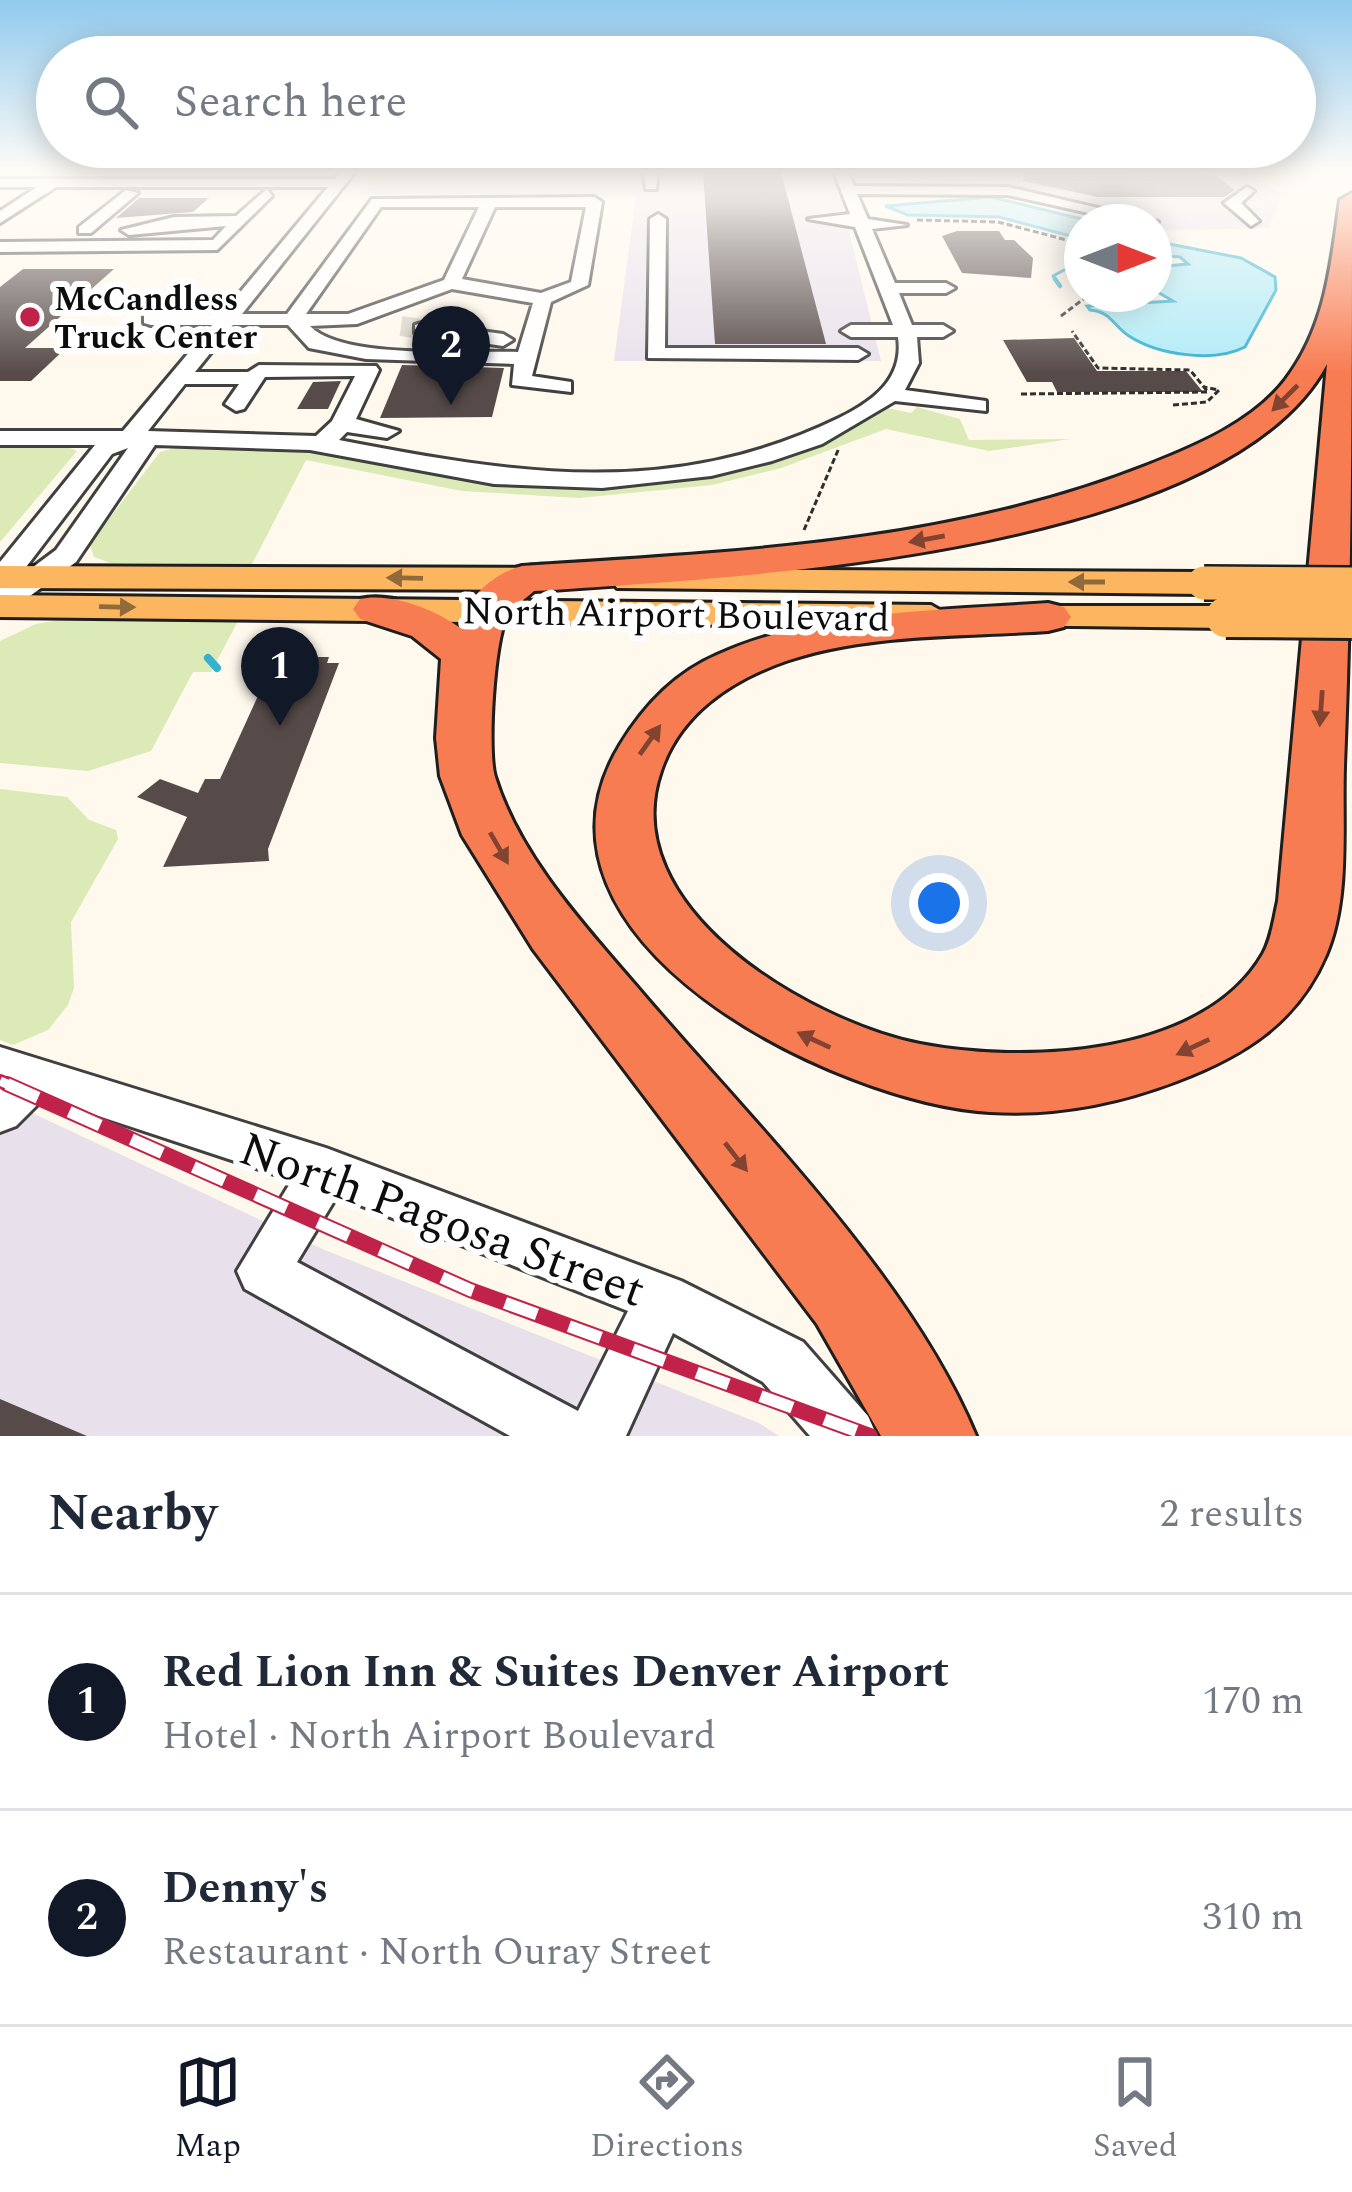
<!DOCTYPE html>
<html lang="en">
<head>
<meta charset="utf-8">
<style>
  :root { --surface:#fff; --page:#f6f6f7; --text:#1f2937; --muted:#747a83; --line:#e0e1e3; --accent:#111827 }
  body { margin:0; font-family:Spectral,serif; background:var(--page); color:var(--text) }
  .compass { position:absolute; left:1064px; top:204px; width:108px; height:108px; border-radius:50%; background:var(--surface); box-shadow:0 6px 30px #0003; rotate:90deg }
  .you { position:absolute; left:939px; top:903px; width:42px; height:42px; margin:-30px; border:9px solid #fff; border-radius:50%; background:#1a73e8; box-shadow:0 0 0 18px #1a73e833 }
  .badge { display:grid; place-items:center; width:78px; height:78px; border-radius:50%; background:var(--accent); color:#fff; font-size:39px; font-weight:700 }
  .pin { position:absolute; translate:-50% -99px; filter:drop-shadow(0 3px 6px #0008) }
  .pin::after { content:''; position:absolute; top:63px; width:42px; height:36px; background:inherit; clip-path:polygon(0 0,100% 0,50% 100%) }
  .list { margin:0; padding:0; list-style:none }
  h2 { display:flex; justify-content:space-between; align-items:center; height:156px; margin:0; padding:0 48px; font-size:51px }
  h2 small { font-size:39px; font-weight:400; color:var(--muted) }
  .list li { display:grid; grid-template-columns:78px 1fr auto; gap:36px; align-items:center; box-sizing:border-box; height:216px; padding:0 48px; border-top:3px solid var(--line) }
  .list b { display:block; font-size:45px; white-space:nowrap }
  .list p { margin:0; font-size:39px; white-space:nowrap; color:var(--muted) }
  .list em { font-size:39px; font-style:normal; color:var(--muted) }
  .icon { flex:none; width:66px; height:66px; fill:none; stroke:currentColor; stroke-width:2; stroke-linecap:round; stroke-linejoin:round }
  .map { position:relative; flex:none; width:1352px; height:1436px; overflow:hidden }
  .search { position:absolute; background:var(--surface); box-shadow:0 6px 30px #0003; left:36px; right:36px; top:36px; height:132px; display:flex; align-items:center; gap:30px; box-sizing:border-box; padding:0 42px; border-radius:66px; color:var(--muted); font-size:45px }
  .sheet { height:588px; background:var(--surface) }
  nav { display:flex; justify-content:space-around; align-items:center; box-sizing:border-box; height:168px; border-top:3px solid var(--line); background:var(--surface); font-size:33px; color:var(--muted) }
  nav a { display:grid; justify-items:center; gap:6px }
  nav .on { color:var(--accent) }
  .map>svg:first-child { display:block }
  .industrial { fill:#e8e1ec }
  .green { fill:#dbeab6 }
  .water { fill:#b0ebf8; stroke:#35b2d0; stroke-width:3 }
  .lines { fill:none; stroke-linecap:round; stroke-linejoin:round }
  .stream-far2 { stroke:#35b2d0; stroke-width:3 }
  .stream-far1 { stroke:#35b2d0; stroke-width:4.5 }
  .stream { stroke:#35b2d0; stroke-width:8 }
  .building { fill:#564b49 }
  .minor-tunnel { stroke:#dbd5cb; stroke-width:20; stroke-dasharray:20 10; stroke-linecap:butt }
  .minor-casing { stroke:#404040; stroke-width:6 }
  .major-casing { stroke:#1e1e1e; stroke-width:6 }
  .highway-casing { stroke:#1e1e1e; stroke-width:6 }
  .path { stroke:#2f2f2f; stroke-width:3; stroke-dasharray:6 3; stroke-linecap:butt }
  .minor { fill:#fff; fill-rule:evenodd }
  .major { fill:#fcb660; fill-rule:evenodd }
  .highway { fill:#f87c52; fill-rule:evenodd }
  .rail-far1-casing { stroke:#c02249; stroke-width:14 }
  .rail-casing { stroke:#c02249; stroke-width:16 }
  .rail-far1 { stroke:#fff; stroke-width:9; stroke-dasharray:27; stroke-linecap:butt }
  .rail { stroke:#fff; stroke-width:12; stroke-dasharray:34; stroke-linecap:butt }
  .major-bridge-far1-casing { stroke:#1e1e1e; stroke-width:38; stroke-linecap:butt }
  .major-bridge-casing { stroke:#1e1e1e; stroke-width:46; stroke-linecap:butt }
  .major-bridge-far1 { stroke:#fcb660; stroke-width:33 }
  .major-bridge { stroke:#fcb660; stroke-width:40 }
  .oneway { fill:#824430 }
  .oneway2 { fill:#906a3b }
  .poi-dot { fill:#c02249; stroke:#fff; stroke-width:4.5 }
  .labels { text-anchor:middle; stroke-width:12; stroke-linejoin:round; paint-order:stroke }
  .far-poi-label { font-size:33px; font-weight:bold; fill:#0d0d0d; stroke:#fff; text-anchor:start }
  .street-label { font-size:39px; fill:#0d0d0d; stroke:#fff }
  .near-street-label { font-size:48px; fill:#0d0d0d; stroke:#fff }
</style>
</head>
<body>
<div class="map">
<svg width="1352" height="1436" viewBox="0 0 1352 1436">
  <rect width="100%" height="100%" fill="#fff8ed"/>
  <g class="industrial">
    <path d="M380,172H1250L1282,195L1269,228L1154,231V222H1121L1038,201L976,193L839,190L881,361H614L636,195L364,194Z"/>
    <path d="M0,1098L325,1250L759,1423L779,1436H0Z"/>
  </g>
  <g class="green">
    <path d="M917,407L960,419L969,440L1070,439L989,451L886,429L781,468L712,485L579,498L462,491L306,460L252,564L110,563L94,557L90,544L160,452L179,447L297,446L454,479L603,483L827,440L887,408L911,413Z"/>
    <path d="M0,445L66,446L77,451L0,542Z"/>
    <path d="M76,617L239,619L211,672H193L151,751L88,771L0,763V641L36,624Z"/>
    <path d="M0,789L67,797L89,820L116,830L118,839L71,922L74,988L68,1005L48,1030L13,1045L0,1040Z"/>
  </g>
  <g class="water">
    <path d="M991,197L1094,222H1082V239L999,217L908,215L885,206Z"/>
    <path d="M1154,241L1241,258L1275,277L1276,290L1245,347C1214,363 1158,355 1129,336C1113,326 1112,312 1090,310L1087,306L1173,301L1154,290V267L1188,264L1180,257L1154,255Z"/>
  </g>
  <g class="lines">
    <path class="stream-far2" d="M1057,282L1053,276L1064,270"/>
    <path class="stream-far1" d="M1055,279L1060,286"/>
    <path class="stream" d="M208,658L217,668"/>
  </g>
  <g class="building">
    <path d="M703,172H781L826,344H715Z"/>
    <path d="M1024,172L1213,174L1235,190L1224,197H1098L1023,181Z"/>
    <path d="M139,198H209L193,212L116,218Z"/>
    <path d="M957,231H999L1005,240H1014L1033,258L1031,278L962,273L942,236Z"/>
    <path d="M23,269H114L25,348H66L31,381H0V287Z"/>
    <path d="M1074,338L1097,371H1186L1203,392H1057L1052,382H1027L1003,340Z"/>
    <path d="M402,365L504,368L492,417L380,418Z"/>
    <path d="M341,381L328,409H297L313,382Z"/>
    <path d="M301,657H329L327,663H339L268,849L269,861L163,867L187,817L137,797L160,779L198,793L205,779H220L273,663H298Z"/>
    <path d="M0,1399L87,1436H0Z"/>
  </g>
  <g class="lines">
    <path class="minor-tunnel" d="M401,326L422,329"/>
    <defs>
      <g id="minor">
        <path d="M340,172H355L242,314H287L372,199L594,197L602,202L588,285L551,302L532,376L571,382V392L512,385L514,364L366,359L309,348L288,325H233L195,372H248L259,365L376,366L379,370L356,419L399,431L387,438L347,432L339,440C515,474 670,500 839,418C873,401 904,379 898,337H851L841,331L851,325H893L855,227L808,219L850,214L834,172H848L854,186L1008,187L1158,222H1129L1008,195L857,194L868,219L907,225L872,229L895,283H946L955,288L946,293H899L912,325H943L953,331L943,337H917L919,363L905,390L986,401V411L895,401L822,444L772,461L711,476L602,488L494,484L310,450L155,445L76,562L26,599H0V562L95,445H0V431H123L212,325H151L144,323V315L222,314L328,187H56L0,223V211L37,187H0V179H335ZM381,207H479L444,280L348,314H306ZM495,207H586L571,282L541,293L462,279ZM452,289L533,303L518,352C468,350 342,360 310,326L357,324ZM355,376L332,421L316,436L148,431L185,384H239L225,404L236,411L244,409L265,377ZM128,448L56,550L17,579L112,454Z"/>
        <path d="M644,172H658L656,189H646Z"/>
        <path d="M1247,187L1254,191L1241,203L1259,221L1251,226L1224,203Z"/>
        <path d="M267,189L272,196L217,250L0,252V242L213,240L226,226L129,235L121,230L174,217L236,216Z"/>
        <path d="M126,190L138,193L91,233H79V227Z"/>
        <path d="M658,214L666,219L665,348H858L868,354L858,360L648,358L650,219Z"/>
        <path d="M422,323L503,334L513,340L503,346L415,333V325Z"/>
        <path d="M0,1047L326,1148L681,1281L803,1342L868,1416L877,1436H810L763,1382L673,1333L626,1436H510L245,1289L237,1271L292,1180L44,1098L16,1126L0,1132ZM337,1196L628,1311L578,1411L297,1262Z"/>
      </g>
      <g id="major">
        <path d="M0,566L549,568L567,579L549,590L0,588Z"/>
        <path d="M630,569L1204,572L1222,583L1204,594L617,588L612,580Z"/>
        <path d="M0,595L931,605L950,616L931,627L0,617Z"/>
        <path d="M1017,606H1226L1245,617L1226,628L1004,625L998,617L1004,609Z"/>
      </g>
      <path id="highway" d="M1352,193C1352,384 1352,575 1344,766C1342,825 1350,900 1326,955C1297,1023 1243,1056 1177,1081C1117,1104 1054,1116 990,1112C840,1104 502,940 620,745C643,707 675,673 717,655C819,609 938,611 1048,603L1064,607L1071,617L1064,627L1048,631C962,637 868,633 786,661C731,680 680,714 661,771C613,907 809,1022 920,1044C1023,1064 1203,1058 1263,954C1272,938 1274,918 1278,901L1327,364C1224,556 730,578 534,591C527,598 512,607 507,616C494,639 487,752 495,777C520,857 584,925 637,987C749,1119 910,1276 976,1436H881L817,1324L533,949L462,835L440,776L436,738L441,659L412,636L360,619L353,609L360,599C390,592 434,609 459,627C465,599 494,573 522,566C735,552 948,544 1148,465C1196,446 1254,422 1286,379C1326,326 1331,264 1340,200Z"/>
    </defs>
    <use href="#minor" class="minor-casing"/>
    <use href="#major" class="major-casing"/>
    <use href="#highway" class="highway-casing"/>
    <g class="path">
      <path d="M917,220L998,222L1082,244"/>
      <path d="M1061,316L1090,294"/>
      <path d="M1021,394L1208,392L1190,370L1098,368L1072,331"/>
      <path d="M1173,405L1207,402L1219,390L1204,387"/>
      <path d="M804,530L839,448"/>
    </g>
    <use href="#minor" class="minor"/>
    <use href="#major" class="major"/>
    <use href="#highway" class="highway"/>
    <defs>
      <path id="rail-far1" d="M0,1081L14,1087"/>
      <path id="rail" d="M7,1084L470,1290L870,1436"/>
    </defs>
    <use href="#rail-far1" class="rail-far1-casing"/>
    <use href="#rail" class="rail-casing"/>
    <use href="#rail-far1" class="rail-far1"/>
    <use href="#rail" class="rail"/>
    <defs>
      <path id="major-bridge-far1" d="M1204,583L1352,584"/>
      <path id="major-bridge" d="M1226,617L1352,618"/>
    </defs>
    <use href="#major-bridge-far1" class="major-bridge-far1-casing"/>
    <use href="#major-bridge" class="major-bridge-casing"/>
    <use href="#major-bridge-far1" class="major-bridge-far1"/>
    <use href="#major-bridge" class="major-bridge"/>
  </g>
  <defs><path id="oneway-solid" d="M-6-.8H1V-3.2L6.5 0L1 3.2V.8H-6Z" transform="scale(3)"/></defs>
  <g class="oneway">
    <use href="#oneway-solid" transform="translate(1285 398) rotate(135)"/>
    <use href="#oneway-solid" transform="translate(927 539) rotate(170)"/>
    <use href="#oneway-solid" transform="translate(1321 708) rotate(94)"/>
    <use href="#oneway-solid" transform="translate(650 740) rotate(-55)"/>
    <use href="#oneway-solid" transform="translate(499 848) rotate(60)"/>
    <use href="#oneway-solid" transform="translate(814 1040) rotate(-155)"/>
    <use href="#oneway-solid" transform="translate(1193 1047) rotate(155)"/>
    <use href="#oneway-solid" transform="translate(736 1157) rotate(52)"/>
  </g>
  <g class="oneway2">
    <use href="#oneway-solid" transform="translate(405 578) rotate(-179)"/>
    <use href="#oneway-solid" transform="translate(1087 582) rotate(-180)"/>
    <use href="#oneway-solid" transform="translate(117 607) rotate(1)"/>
  </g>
  <linearGradient id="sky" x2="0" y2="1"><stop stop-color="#91caee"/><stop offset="0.46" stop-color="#fffcf7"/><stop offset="1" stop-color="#fffcf7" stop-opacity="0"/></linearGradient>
  <rect width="1352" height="373" fill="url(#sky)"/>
  <circle class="poi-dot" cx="30" cy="317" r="12"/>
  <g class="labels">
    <g class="far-poi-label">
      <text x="54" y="310">McCandless<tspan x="54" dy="38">Truck Center</tspan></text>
    </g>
    <g class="street-label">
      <text transform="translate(676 613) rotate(1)" y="14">North Airport Boulevard</text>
    </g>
    <g class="near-street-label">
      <text transform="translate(443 1218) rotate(20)" y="17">North Pagosa Street</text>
    </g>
  </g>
</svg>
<svg class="compass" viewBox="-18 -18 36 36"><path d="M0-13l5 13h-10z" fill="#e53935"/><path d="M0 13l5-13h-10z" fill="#747a83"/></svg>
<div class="you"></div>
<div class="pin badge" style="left:280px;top:726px">1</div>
<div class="pin badge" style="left:451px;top:405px">2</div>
<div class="search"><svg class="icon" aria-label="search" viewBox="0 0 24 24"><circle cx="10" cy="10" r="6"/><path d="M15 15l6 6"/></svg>Search here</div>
</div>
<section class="sheet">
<h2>Nearby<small>2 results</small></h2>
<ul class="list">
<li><span class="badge">1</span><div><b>Red Lion Inn &amp; Suites Denver Airport</b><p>Hotel · North Airport Boulevard</p></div><em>170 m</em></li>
<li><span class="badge">2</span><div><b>Denny's</b><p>Restaurant · North Ouray Street</p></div><em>310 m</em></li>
</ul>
</section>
<nav>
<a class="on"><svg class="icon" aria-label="map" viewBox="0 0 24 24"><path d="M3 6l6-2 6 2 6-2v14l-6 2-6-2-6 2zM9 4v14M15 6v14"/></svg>Map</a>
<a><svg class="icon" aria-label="directions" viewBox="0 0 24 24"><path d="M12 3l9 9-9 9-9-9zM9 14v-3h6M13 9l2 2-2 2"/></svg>Directions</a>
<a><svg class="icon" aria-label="saved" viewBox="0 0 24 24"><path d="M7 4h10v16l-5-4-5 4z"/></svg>Saved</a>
</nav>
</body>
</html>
